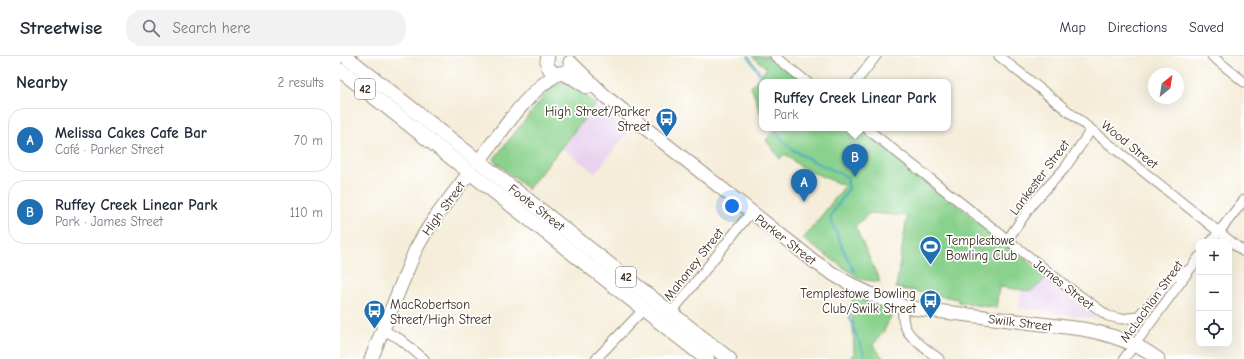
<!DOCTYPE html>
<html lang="en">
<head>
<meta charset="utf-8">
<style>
  :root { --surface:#fff; --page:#f2f2f3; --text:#1f2937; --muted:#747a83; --line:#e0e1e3; --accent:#1f6fb2 }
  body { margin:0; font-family:"Comic Neue",sans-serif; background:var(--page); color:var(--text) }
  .controls { position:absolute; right:12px; bottom:12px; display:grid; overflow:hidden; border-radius:8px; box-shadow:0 4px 16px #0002 }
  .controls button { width:36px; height:36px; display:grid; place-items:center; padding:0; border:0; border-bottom:1px solid var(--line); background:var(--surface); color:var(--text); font:20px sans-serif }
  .compass { position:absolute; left:808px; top:12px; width:36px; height:36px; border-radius:50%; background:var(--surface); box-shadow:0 4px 16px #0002; rotate:30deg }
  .you { position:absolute; left:392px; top:150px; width:14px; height:14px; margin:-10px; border:3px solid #fff; border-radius:50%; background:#1a73e8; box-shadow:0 0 0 6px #1a73e833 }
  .badge { display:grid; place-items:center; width:26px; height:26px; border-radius:50%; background:var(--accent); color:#fff; font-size:13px; font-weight:700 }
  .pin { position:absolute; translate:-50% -33px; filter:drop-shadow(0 1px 2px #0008) }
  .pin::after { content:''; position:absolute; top:21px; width:14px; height:12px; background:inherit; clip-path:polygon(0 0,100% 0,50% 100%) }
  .popup { position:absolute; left:419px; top:23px; width:192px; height:52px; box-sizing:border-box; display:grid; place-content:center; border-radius:8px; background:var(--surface); filter:drop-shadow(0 1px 3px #0005); font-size:13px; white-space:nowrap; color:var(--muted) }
  .popup b { font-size:15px; color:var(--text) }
  .popup::after { content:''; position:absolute; left:50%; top:100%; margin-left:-8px; border:8px solid transparent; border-top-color:var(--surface) }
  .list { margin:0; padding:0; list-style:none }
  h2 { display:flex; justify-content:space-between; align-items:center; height:52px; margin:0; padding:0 16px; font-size:17px }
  h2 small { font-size:13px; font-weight:400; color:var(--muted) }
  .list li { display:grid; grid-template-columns:26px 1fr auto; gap:12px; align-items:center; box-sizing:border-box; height:64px; margin:0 8px 8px; padding:0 8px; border:1px solid var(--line); border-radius:16px }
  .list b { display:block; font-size:15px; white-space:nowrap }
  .list p { margin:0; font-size:13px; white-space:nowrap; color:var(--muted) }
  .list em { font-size:13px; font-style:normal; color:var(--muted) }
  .icon { flex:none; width:22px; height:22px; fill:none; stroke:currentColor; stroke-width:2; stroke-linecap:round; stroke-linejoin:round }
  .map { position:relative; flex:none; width:904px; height:303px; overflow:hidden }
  header { display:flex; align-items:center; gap:24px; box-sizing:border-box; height:56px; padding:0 20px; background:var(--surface); border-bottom:1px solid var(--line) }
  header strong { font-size:19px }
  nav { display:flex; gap:22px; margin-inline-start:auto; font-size:14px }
  .search { width:280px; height:36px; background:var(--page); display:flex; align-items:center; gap:10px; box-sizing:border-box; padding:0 14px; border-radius:16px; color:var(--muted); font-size:15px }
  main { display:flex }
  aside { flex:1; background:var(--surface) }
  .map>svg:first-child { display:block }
  .built { fill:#e8d2ee }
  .green { fill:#89d18c; stroke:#627e55 }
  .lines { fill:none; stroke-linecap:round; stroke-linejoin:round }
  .stream { stroke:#45abc4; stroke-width:2 }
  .minor-casing { stroke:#988c7c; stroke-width:11 }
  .secondary-casing { stroke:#988c7c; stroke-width:15 }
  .primary-casing { stroke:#988c7c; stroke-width:16 }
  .minor { stroke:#fff; stroke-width:9 }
  .secondary { stroke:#fff; stroke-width:13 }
  .primary { stroke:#fff; stroke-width:14 }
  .labels { text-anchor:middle; stroke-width:3.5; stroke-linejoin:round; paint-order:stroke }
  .shield { fill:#fff; stroke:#766a62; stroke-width:1 }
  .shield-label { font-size:12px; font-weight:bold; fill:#3b2a1e }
  .poi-label { font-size:13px; fill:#3b2a1e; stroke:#fff; text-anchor:end }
  .street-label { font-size:13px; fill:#3b2a1e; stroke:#fff }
</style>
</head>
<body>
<header>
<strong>Streetwise</strong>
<div class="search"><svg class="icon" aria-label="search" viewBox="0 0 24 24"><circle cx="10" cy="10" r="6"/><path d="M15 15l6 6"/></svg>Search here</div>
<nav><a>Map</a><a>Directions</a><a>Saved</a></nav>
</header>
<main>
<aside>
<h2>Nearby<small>2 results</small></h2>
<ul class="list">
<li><span class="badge">A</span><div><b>Melissa Cakes Cafe Bar</b><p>Café · Parker Street</p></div><em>70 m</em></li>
<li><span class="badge">B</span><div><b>Ruffey Creek Linear Park</b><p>Park · James Street</p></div><em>110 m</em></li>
</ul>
</aside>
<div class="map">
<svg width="904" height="303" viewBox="0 0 904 303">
  <rect width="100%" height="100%" fill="#fff"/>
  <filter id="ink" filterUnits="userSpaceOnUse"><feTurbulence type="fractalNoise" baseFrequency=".025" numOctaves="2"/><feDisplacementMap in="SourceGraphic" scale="8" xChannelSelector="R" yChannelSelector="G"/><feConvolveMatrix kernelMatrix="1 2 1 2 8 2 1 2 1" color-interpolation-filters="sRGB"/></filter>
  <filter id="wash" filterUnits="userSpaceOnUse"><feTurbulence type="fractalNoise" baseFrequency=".012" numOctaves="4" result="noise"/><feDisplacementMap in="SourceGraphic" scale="16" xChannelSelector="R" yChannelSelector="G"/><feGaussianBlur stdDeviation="0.9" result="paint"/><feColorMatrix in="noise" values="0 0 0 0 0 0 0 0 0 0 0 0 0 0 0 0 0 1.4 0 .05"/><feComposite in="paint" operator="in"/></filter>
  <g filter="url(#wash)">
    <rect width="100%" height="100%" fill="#f5edd9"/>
    <g class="built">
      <path d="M256,48L288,76L255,117L221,92Z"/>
      <path d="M705,222L757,263L679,252L681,234L691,235Z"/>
    </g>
    <g class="green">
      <path d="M412,0H432L464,26H422V54L420,56L411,31L427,12Z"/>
      <path d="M227,26L256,48L188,133L153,104L214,28Z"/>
      <path d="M436,72H520L707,220L700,228L691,235L659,231L656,252L618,246V243L556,232L567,160L530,157L515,170L540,226L520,223L463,183L505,130L462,112L445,98L440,103L426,84Z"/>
      <path d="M512,240L553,256L544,275L533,289L544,303H509L514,297Z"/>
    </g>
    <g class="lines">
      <g class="stream">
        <path d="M408,0L422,21L423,26"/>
        <path d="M435,72C444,98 486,109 507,121L509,132L490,161L503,193L514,215"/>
        <path d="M509,250L510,263L526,303"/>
      </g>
    </g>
  </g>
  <g filter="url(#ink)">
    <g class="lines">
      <defs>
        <g id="minor">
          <path d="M435,0L467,26"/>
          <path d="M659,0L904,196"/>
          <path d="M872,0L904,26"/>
          <path d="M516,26L536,0"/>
          <path d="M526,72L725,229L768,260L781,263L797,261L816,242L833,220L849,214"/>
          <path d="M668,183L693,147L725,112L751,74"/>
          <path d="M871,186L904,144"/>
          <path d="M564,251C557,277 582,289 599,303"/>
          <path d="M331,257L411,156"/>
          <path d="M43,274L60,283L84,303"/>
          <path d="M256,303L304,253"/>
          <path d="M784,303L859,201"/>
        </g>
        <g id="secondary">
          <path d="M208,0C204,11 213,21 224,16"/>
          <path d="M230,6L266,41L475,206C502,225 532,241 564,251L742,273C770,278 795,286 818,303"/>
          <path d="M221,17L233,22L247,31"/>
          <path d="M139,105C160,78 188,34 218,18"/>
          <path d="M31,303L75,195C90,166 110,142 130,116"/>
        </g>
        <g id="primary">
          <path d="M5,0L389,303"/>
          <path d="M0,14L367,303"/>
        </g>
      </defs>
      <use href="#minor" class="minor-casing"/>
      <use href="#secondary" class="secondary-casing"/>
      <use href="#primary" class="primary-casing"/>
      <use href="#minor" class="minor"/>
      <use href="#secondary" class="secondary"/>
      <use href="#primary" class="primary"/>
    </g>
  </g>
  <defs>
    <symbol id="bus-pin" viewBox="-11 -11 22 30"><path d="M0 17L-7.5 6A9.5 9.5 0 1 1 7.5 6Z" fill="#1f6fb2" stroke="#fff"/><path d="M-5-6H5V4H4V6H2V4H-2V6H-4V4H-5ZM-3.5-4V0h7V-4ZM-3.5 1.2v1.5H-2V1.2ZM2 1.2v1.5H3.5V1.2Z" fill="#fff"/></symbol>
    <symbol id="stadium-pin" viewBox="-11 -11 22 30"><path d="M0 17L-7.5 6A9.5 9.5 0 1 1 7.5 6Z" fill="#1f6fb2" stroke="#fff"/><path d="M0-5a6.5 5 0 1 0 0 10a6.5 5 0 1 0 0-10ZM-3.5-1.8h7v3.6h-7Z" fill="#fff"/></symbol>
  </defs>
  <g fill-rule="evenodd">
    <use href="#bus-pin" x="314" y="50" width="25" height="34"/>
    <use href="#stadium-pin" x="578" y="178" width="25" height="34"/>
    <use href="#bus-pin" x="578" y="232" width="25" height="34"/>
    <use href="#bus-pin" x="22" y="242" width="25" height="34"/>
  </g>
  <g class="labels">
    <g class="shield">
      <rect x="15" y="23" width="20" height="20" rx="3"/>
      <rect x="276" y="211" width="20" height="20" rx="3"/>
    </g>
    <g class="shield-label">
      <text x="25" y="37">42</text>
      <text x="286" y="225">42</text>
    </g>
    <g class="poi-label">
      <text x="310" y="60">High Street/Parker<tspan x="310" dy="15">Street</tspan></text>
      <text x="606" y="189" text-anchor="start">Templestowe<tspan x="606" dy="15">Bowling Club</tspan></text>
      <text x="576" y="242">Templestowe Bowling<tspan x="576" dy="15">Club/Swilk Street</tspan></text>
      <text x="50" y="253" text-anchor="start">MacRobertson<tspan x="50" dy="15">Street/High Street</tspan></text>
    </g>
    <g class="street-label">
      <text transform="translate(790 88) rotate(39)" y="5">Wood Street</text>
      <text transform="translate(699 121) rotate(-53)" y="5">Lankester Street</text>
      <text transform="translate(197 151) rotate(38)" y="5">Foote Street</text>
      <text transform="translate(103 152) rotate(-54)" y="5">High Street</text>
      <text transform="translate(446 183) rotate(38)" y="5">Parker Street</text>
      <text transform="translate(353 208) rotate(-52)" y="5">Mahoney Street</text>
      <text transform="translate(724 228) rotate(38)" y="5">James Street</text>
      <text transform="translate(811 245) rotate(-54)" y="5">McLachlan Street</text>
      <text transform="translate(680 266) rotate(7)" y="5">Swilk Street</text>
    </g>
  </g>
</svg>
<div class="controls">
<button>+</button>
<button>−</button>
<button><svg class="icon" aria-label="locate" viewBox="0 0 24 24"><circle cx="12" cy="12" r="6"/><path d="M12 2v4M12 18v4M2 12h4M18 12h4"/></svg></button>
</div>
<svg class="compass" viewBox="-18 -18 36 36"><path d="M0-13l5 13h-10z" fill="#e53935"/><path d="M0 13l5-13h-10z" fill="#747a83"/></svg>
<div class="you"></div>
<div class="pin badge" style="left:464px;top:146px">A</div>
<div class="pin badge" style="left:515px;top:121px">B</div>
<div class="popup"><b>Ruffey Creek Linear Park</b>Park</div>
</div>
</main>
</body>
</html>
